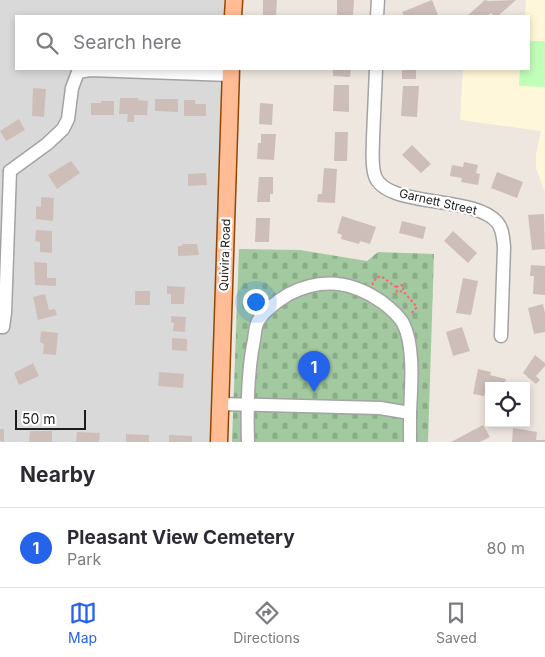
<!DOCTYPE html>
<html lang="en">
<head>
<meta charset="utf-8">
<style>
  :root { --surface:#fff; --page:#f7f7f7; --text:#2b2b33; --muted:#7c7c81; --line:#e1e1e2; --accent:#2563eb }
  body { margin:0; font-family:Inter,sans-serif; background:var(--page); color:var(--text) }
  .controls { position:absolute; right:15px; bottom:15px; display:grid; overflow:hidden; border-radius:0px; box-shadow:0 2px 8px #0003 }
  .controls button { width:45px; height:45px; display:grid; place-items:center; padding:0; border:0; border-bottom:1px solid var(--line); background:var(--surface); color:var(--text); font:25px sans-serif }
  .scale { position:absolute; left:15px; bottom:12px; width:71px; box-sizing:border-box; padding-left:5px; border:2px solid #1c1c1c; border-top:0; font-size:14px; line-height:18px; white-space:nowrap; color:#1c1c1c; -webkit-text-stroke:4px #fff; paint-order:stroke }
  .you { position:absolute; left:255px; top:301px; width:18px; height:18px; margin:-12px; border:4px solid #fff; border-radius:50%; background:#1a73e8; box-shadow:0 0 0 8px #1a73e833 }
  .badge { display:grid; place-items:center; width:32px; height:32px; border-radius:50%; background:var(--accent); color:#fff; font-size:16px; font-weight:700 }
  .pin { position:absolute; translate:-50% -41px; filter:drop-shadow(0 1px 2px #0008) }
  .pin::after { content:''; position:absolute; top:26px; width:18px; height:15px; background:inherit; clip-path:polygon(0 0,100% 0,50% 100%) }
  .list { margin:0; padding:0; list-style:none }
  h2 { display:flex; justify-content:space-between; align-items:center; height:65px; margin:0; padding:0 20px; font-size:21px }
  h2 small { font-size:16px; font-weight:400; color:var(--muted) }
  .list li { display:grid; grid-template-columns:32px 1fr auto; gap:15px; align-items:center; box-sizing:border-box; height:80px; padding:0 20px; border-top:1px solid var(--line) }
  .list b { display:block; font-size:19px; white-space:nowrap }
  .list p { margin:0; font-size:16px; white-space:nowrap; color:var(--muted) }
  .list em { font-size:16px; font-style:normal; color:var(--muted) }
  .icon { flex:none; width:28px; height:28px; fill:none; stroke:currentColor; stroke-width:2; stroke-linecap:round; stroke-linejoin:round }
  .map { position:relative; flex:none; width:545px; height:442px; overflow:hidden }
  .search { position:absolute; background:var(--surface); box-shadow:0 2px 8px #0003; left:15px; right:15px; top:15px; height:55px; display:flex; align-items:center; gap:12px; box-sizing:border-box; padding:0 18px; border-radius:0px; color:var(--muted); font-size:19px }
  .sheet { height:145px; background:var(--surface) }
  nav { display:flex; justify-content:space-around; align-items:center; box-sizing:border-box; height:70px; border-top:1px solid var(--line); background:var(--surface); font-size:14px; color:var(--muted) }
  nav a { display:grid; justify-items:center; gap:2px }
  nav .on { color:var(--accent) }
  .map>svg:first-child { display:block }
  .residential { fill:#dad9d9 }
  .education { fill:#fff7d9 }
  .cemetery { fill:url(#cemetery-stones) }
  .park { fill:#c1feb8 }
  .building { fill:#cebeb9 }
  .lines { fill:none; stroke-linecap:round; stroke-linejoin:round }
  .minor-casing { stroke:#a3a3a3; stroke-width:15 }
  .major-casing { stroke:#944500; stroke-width:19 }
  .path { stroke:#ff6171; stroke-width:2; stroke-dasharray:2.5 2.5; stroke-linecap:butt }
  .minor { stroke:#fff; stroke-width:12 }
  .major { stroke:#ffbc95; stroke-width:16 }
  .labels { text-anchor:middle; stroke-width:4.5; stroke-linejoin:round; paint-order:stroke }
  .street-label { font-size:12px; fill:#1c1c1c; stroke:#fff }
</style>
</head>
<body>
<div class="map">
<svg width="545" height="442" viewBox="0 0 545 442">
  <defs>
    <pattern id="cemetery-stones" width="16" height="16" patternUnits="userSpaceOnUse" patternTransform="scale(1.25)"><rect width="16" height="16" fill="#a2c9a0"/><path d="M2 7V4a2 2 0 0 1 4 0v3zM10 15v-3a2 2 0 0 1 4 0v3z" fill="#8bac89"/></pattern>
  </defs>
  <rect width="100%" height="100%" fill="#eee7e0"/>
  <path class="residential" d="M0,0H224V16H16V69H222L210,442H0Z"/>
  <path class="education" d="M526,0H545V192L536,168V154L541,131L460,120L463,69H529V16H525Z"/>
  <path class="cemetery" d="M239,249L300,250L367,261L378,252L434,254L428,442H232Z"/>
  <path class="park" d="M529,41H545V87L519,86L520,69H529Z"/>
  <g class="building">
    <path d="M263,0H277L276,16H263Z"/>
    <path d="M337,0H354L353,16H337Z"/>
    <path d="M432,0L438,15L404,16L402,12Z"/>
    <path d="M485,0L488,1L516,0L498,16H494L491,13L487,16H467Z"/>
    <path d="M333,69H351L350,77L333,76Z"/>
    <rect x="402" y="69" width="14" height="10"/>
    <path d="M334,85H349V112L333,111Z"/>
    <path d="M403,86H419L417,117L401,116Z"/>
    <path d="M33,88L46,89L44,117L32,116Z"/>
    <path d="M120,98H138V100L148,101L147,115H134V122H127L128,114H119Z"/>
    <path d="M155,99H178V112L155,111Z"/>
    <path d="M184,100H195V104H206V116H184Z"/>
    <path d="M101,101H114V115H91V103H101Z"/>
    <path d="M260,103L273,104L272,125L259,124Z"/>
    <path d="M19,119L25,130L6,141L0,131Z"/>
    <path d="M335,132H348L347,161H334Z"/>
    <path d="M261,134H276L274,160L257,159L258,143H261Z"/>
    <path d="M412,145L431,164L421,173L402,155Z"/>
    <path d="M71,161L80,173L57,189L48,175Z"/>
    <path d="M464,162L478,165L476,173L480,174L478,185L461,182L462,178L450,176L452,165L463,167Z"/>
    <path d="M324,168L337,169L335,203L317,202L318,194H322Z"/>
    <path d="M497,172L523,182L517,198L491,188Z"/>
    <path d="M206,173L207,185L188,186V174Z"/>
    <path d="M259,177H273V194H270V202H257Z"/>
    <path d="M41,197L54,198L53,221L36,219V206L41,207Z"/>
    <path d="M544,214L545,249L532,250L528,215Z"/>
    <path d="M342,216L376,227L370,244L360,241L359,244L341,239L342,235L337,233Z"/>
    <path d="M256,218H270L269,242H255Z"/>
    <path d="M402,221L426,227L423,239L399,233Z"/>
    <path d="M36,230L52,231V253L40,252V242L35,241Z"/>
    <path d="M453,231L477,253L468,263L444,241Z"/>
    <path d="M182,244H197L199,255L178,256V246H182Z"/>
    <path d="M34,262L47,263V278H56V286L35,285Z"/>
    <path d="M531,265L545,266V295L533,294L534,276H530Z"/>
    <path d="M463,278L478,281L471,315L456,313Z"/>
    <path d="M167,286L185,287L184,304H171V294H167Z"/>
    <rect x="135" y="291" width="15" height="14"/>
    <path d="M45,294L49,310L55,309L57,315L38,320L33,297Z"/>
    <path d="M543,304L545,313V332L534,334L528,308Z"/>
    <path d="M171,316L186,317L185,332L173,331L174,323L171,322Z"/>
    <path d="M462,327L470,351L453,356L446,332Z"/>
    <path d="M41,331L58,333L56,355L43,354L44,344L40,342Z"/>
    <path d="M172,338L187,339V351L172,350Z"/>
    <path d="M535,355L545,363V366L536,376L540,380L536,384L523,373Z"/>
    <path d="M33,363L39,376L19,385L14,373Z"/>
    <path d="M478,369L491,372L490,375L506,379L504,386H489V391L486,390L484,396L473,394Z"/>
    <path d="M159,372L184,374L183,388L158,386Z"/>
    <path d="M483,425L490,437L480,442H451Z"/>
    <path d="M513,428L537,432L536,440H545V442H512Z"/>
    <path d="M0,429H4V442L0,441Z"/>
    <path d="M30,431H52V442H29Z"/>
    <path d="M77,432L100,433L99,442H76Z"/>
    <path d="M126,434L149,435V442H126Z"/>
    <path d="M169,435L192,436V442H169Z"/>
  </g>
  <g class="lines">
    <defs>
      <g id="minor">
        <path d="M377,16L378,0"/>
        <path d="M376,69C375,92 374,115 373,138C373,150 371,164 375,176C386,208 474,195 497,222C503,229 503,238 504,247L501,336"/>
        <path d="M10,171L47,144L63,129L68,119L72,88L78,72L90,70L230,75"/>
        <path d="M0,327H3L5,313L10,171"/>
        <path d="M220,404L380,408L410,413V442"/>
        <path d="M248,442C247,408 247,373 254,340C255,334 255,327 258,321C266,309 277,301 289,294C322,277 352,281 382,302C390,308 398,315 403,323C415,346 411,388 410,413"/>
      </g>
      <g id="major">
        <path d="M233,16L234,0"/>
        <path d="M219,442L231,69"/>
      </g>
    </defs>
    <use href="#minor" class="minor-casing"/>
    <use href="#major" class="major-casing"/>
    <g class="path">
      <path d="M372,285L376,278L381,276L396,287L397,292L403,291L417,307L410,315"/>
      <path d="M396,287L401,285L403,286V290"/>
    </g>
    <use href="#minor" class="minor"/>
    <use href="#major" class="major"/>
  </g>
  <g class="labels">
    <g class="street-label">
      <text transform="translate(438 202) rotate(13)" y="4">Garnett Street</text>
      <text transform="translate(225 255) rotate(-88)" y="4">Quivira Road</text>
    </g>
  </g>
</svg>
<div class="controls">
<button><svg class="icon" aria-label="locate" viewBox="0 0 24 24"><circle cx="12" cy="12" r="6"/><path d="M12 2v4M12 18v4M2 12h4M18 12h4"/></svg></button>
</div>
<div class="scale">50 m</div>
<div class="you"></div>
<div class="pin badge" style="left:314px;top:392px">1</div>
<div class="search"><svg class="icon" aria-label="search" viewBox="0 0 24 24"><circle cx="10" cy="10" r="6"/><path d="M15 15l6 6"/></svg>Search here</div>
</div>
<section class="sheet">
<h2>Nearby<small></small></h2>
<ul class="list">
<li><span class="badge">1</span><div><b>Pleasant View Cemetery</b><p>Park</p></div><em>80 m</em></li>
</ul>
</section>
<nav>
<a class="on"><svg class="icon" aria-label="map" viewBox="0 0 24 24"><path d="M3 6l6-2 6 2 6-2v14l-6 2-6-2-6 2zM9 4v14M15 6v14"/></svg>Map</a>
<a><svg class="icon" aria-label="directions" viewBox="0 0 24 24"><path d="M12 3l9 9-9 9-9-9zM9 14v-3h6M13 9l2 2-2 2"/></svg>Directions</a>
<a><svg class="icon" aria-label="saved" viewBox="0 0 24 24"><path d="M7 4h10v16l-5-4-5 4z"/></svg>Saved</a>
</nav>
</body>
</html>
